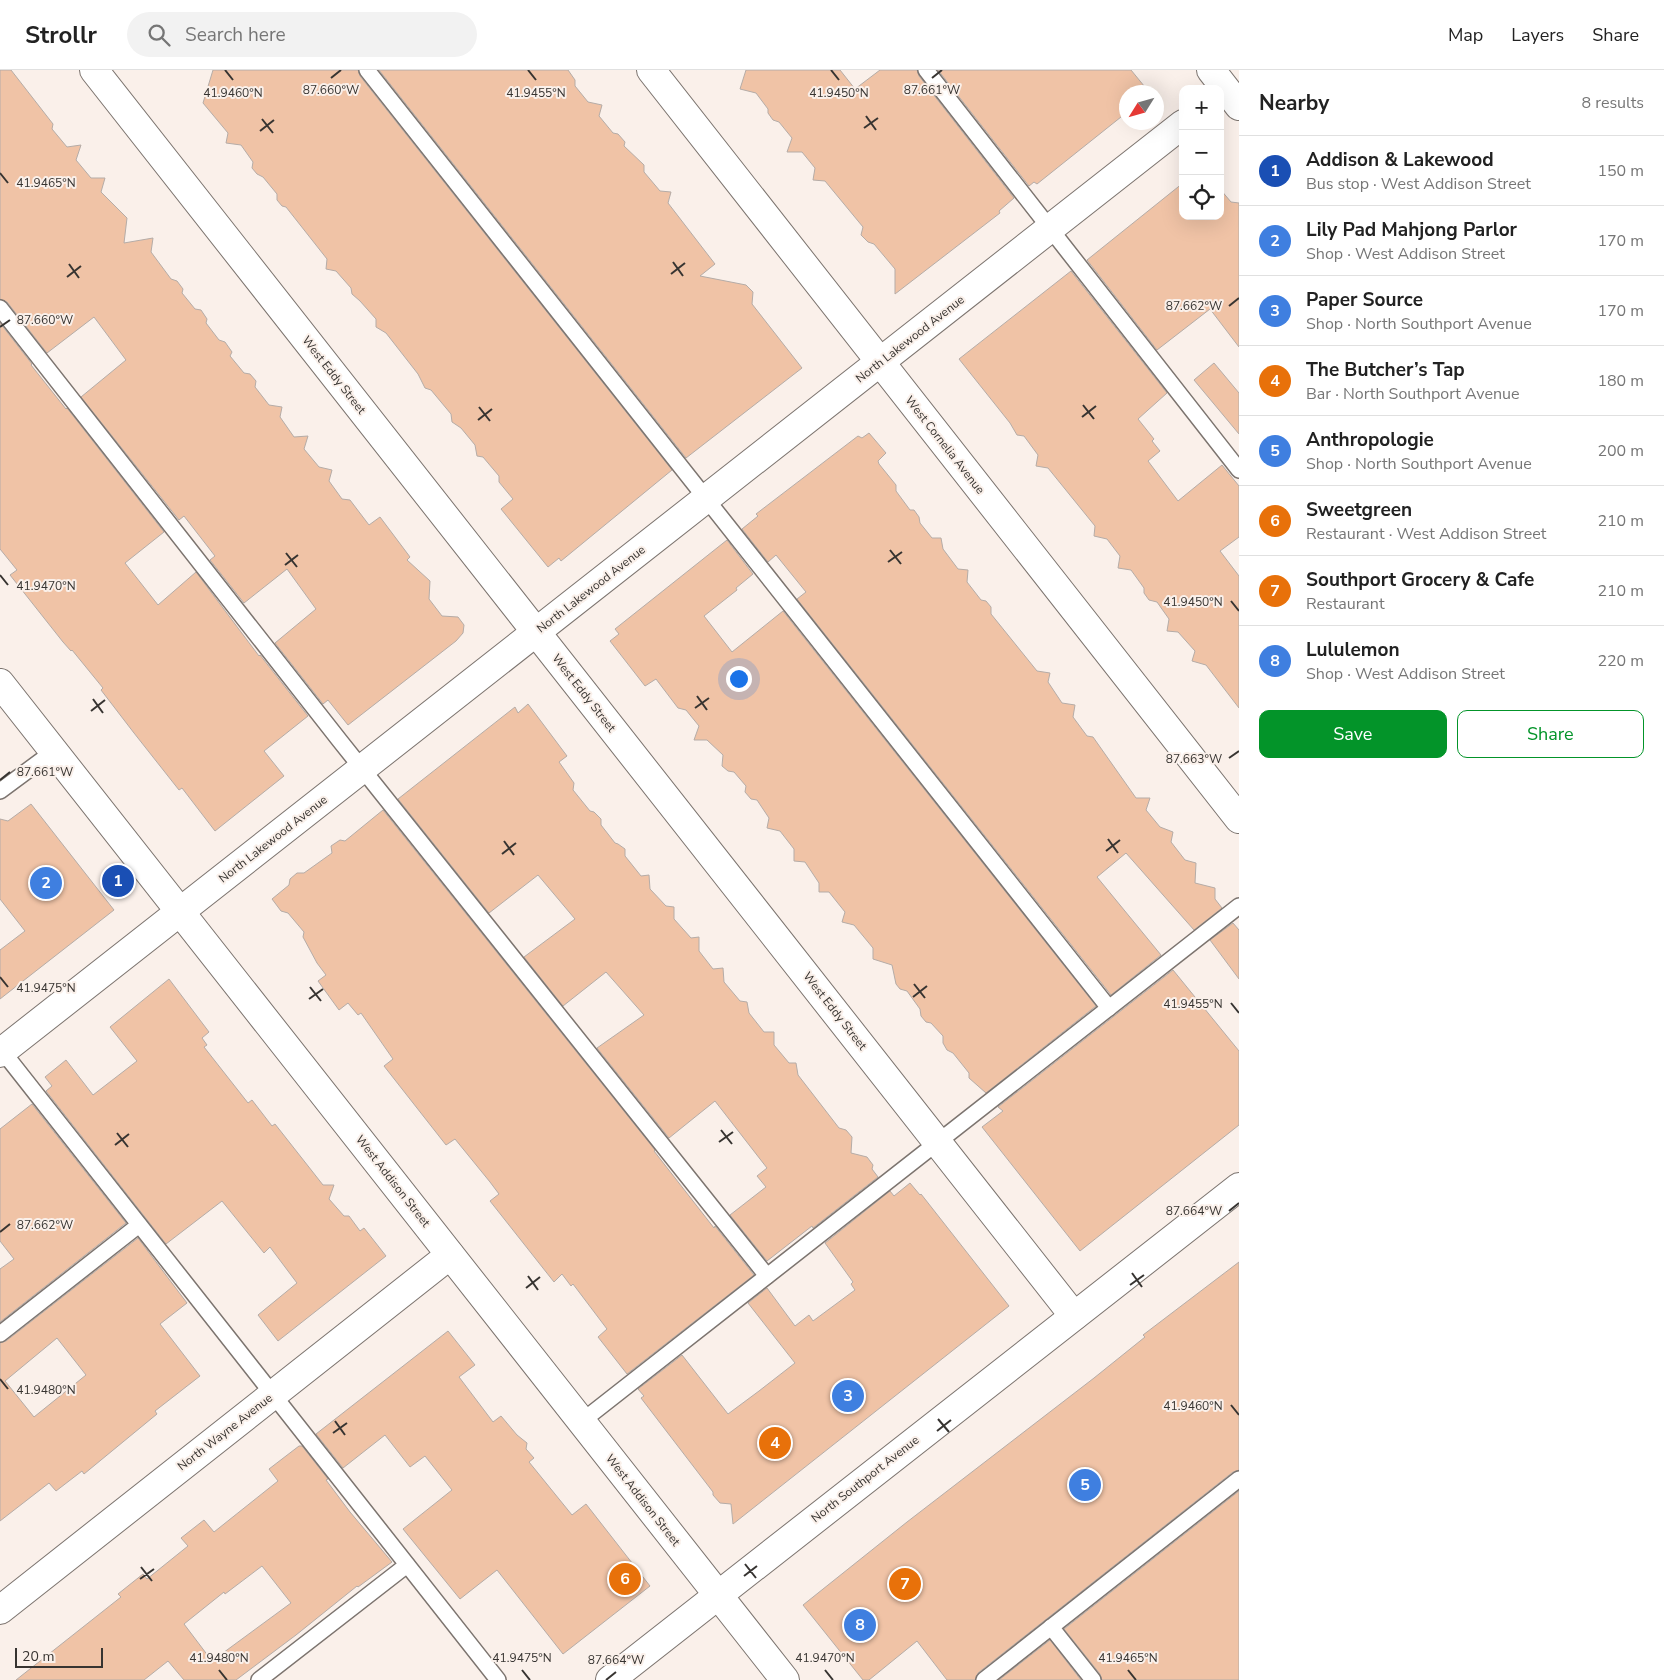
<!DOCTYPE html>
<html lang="en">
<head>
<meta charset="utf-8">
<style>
  :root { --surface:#fff; --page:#f2f2f2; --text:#222; --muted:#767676; --line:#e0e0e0; --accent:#039429 }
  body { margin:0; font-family:"Nunito Sans",sans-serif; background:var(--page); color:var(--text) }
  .controls { position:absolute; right:15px; top:15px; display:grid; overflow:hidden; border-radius:10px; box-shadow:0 5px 20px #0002 }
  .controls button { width:45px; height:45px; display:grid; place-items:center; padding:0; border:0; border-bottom:1px solid var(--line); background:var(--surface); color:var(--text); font:25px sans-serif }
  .compass { position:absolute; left:1119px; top:15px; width:45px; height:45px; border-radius:50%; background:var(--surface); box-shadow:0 5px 20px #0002; rotate:233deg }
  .scale { position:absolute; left:15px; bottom:12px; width:88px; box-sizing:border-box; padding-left:5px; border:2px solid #373431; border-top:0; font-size:14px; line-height:18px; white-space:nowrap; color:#373431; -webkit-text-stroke:4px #faf0ea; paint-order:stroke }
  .you { position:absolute; left:738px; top:608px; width:18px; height:18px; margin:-12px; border:4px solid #fff; border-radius:50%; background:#1a73e8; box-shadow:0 0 0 8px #1a73e833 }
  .badge { display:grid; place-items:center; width:32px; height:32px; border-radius:50%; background:var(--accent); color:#fff; font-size:16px; font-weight:700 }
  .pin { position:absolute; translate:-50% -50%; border:2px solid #fff; box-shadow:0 1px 5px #0006 }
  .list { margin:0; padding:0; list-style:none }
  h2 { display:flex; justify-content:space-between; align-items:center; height:65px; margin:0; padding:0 20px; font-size:21px }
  h2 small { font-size:16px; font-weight:400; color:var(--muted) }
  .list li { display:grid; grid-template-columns:32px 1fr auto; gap:15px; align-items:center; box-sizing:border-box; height:70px; padding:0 20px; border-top:1px solid var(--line) }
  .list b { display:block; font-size:19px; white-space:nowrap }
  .list p { margin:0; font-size:16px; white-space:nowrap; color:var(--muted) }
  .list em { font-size:16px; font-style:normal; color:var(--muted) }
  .actions { display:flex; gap:10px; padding:15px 20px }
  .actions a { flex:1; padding:11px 0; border:1px solid var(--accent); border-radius:10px; text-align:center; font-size:18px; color:var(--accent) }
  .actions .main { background:var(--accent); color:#fff }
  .icon { flex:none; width:28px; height:28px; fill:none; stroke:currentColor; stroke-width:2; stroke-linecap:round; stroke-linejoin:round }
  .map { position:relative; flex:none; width:1239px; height:1610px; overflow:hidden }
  header { display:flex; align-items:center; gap:30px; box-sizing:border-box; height:70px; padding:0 25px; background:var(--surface); border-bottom:1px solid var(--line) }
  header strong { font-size:24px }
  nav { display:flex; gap:28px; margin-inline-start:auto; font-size:18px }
  .search { width:350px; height:45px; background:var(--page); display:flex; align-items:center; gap:12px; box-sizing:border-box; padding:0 18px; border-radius:28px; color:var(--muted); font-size:19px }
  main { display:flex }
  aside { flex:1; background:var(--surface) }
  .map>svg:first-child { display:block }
  .building { fill:#f0c3a6; stroke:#b5aca7; fill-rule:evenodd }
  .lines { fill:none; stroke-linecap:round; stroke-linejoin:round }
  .service-casing { stroke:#7c746f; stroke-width:18 }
  .minor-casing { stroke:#7c746f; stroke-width:30 }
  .tertiary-casing { stroke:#7c746f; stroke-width:30 }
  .service { stroke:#fff; stroke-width:15 }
  .minor { stroke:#fff; stroke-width:28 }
  .tertiary { stroke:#fff; stroke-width:28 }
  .ticks { fill:none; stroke:#373431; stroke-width:2 }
  .labels { text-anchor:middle; stroke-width:4; stroke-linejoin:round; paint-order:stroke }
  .street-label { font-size:12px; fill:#373431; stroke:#faf0ea }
  .ticks-label { font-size:12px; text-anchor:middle; fill:#373431; stroke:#faf0ea; stroke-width:4; stroke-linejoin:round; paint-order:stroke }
</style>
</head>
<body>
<header>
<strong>Strollr</strong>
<div class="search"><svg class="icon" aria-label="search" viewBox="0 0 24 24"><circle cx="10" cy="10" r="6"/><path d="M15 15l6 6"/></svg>Search here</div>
<nav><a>Map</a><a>Layers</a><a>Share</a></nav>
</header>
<main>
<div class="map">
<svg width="1239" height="1610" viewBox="0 0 1239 1610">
  <rect width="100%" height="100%" fill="#faf0ea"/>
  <g class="building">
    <path d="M0,0H11L53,54L52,59L67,77L81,75L76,90L91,108H105L101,122L127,148L124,173L153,168L151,182L171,209L177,211L183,219L182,223L195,239L201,240L207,249L206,253L219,270L225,272L232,282L230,286L244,303L250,304L256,311L255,317L269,335L282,337L280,347L294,367L308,366L304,379L319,397L332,400L329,411L342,429L350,430L369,455L380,447L410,487L407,490L430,511L429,529L442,546L458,547L464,555L463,563L456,571L348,655L328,630L323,634L275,573L316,539L287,499L244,533L210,490L215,486L184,446L179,450L81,327L126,290L94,247L47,283L7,232L0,229Z"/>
    <path d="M213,0H358L360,6L672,400L561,491L559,488L548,497L501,439L513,429L499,412V406L483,387L477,386L475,375L461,358L452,352L451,344L431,320L425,318L418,304L386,263L376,257V249L360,231L352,224L351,218L336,201L326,199L327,189L286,137L282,136L277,130V124L263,107L257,104L252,98L253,92L241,75L226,73L228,63L203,33Z"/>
    <path d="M379,0H568L575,10V16L588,32L602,35L599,46L613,63L618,64L625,72L624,76L644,95V102L660,121L671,122L668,133L715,194L700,206L746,215L753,222L752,234L802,298L686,388Z"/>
    <path d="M746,0H840L855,19L880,0H917L919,6L1014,128L999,141L1000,143L895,224V199L874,174L868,172L861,165L863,157L825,111L813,110L815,98L802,82H787L792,68L779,52L773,50L768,43V39L756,23L740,19Z"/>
    <path d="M938,0H1131L1149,22H1126V43L1037,114L1034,112L1029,116Z"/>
    <path d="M1183,113V146H1220V119L1231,132L1239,133V277L1210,239L1157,280L1087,190Z"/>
    <path d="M1071,201L1167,323L1138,349L1154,369L1152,371L1160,381L1148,391L1178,431L1222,395L1239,416V467L1220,481L1239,506V638L1206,595L1192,591L1195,581L1178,562L1167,561L1169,549L1157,532L1149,530L1144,523V518L1131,500L1118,498L1120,486L1107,469L1094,466L1095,456L1048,398L1036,396L1038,385L1024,366L1017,365L1010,353L959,289Z"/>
    <path d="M0,253L32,294L31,295L66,339L67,338L164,462L125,493L158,535L196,502L259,586L260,585L308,646L264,681L284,706L215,761L182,718L179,720L134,663L101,620L103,618L72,580L71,581L63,572L10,505L17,500L0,479Z"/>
    <path d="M1214,293L1239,323V364L1194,310Z"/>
    <path d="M869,363L886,383L878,391L879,394L896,415V421L910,440H914L919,447L920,453L932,468H941L943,479L958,499L968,500L967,512L981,530L986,531L991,537V544L1037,601L1050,603L1048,612L1062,633L1075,635L1073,647L1087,666L1093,667L1136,728H1150L1146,740L1160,757L1173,762L1171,772L1185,790L1196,793L1195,813L1215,818V829L1222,838L1194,860L1126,783L1097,807L1161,885L1111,925L797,529L806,522L776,485L768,492L742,459L758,446L756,444L858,366L862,368Z"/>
    <path d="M727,470L753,504L736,518L737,520L704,546L732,582L783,541L1096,936L986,1023L969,1008V1003L953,983L947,980L943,973V966L931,953L926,952L921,946L920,939L907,921L900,919L896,914L892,895L873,889V878L854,855L842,852L845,842L829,822H819V813L805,792L794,791V779L780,761L767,758L769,748L757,730L751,729L745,722L746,716L734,702L728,701L722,696L723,685L707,670H694L699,656L686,640L678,638L656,609L645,616L610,571L619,564L615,559Z"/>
    <path d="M528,634L567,686L559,692L574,713L573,720L590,741L594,742L601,749V755L615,773L618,774L625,779V786L641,806L649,805L650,819L666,836L674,837V849L691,868L699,867V881L713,899L723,898L724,912L740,931L747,932L749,943L764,962H774V975L789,993H796L798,1005L839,1058L846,1060L852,1067L851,1083L867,1087L873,1095L872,1099L878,1107L813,1158L812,1156L767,1191L730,1145L766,1117L757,1106L767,1098L715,1031L669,1068L597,978L644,945L606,902L563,936L524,887L575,849L538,805L489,843L398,729L515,637L518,643Z"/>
    <path d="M31,734L114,840L0,929V880L25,861L0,829V749L8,751Z"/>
    <path d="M383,740L655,1080L654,1081L714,1158L715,1156L754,1205L627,1304L598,1267L607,1259L573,1214L571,1216L562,1204L554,1212L490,1131L499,1124L490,1112L455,1069L446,1075L384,996L393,989L361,943L358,945L348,933L339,940L318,911L326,905L317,893L303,867L304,862L288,843L281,841L272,829L289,815L290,809L297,803H304L332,783L331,776L340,770L345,771Z"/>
    <path d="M1233,853L1239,860V909L1210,870Z"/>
    <path d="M1173,900L1239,981V1055L1080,1181L982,1057L1003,1041L998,1037Z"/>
    <path d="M169,909L209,962L202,968L207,975L204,977L248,1033L252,1030L272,1056L275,1054L323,1115H334L329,1129L344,1146H349L360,1161L364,1158L386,1186L278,1271L258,1245L297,1213L270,1177L264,1183L222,1131L166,1174L46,1021L52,1016L45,1007L66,990L93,1025L137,991L110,957Z"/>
    <path d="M32,1034L126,1153L0,1252V1199L14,1189L0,1171V1059Z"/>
    <path d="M910,1113L920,1125L921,1124L1009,1236L733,1454L731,1434L720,1433L713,1425V1422L641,1328L644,1326L638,1319L682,1285L728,1344L759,1321L795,1293L748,1233L767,1218L795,1256L809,1245L813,1251L855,1220L851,1214L853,1212L825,1173L890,1121L894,1126Z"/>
    <path d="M138,1168L187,1233L160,1254L200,1306L155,1341L157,1344L84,1404L82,1401L56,1421L49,1413L0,1451V1273L6,1271ZM57,1268L86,1305L34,1347L5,1311Z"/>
    <path d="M1239,1192V1400L1233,1402L978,1603L975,1610H947L917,1571L869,1610H863L803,1535L907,1452L1094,1308L1145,1267L1143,1265Z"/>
    <path d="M448,1261L475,1295L459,1307L493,1352L501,1346L517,1365L527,1373L526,1379L534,1388L529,1392L572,1445L586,1434L650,1516L563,1584L497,1500L460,1529L403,1459L452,1420L425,1386L410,1397L385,1365L343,1398L316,1364Z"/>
    <path d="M299,1376H302L328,1409L326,1410L350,1442L392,1492L358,1517L357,1516L296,1565L236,1610H184L168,1591L144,1610H16L121,1527L118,1524L143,1504L147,1509L188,1476L181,1468L204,1450L214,1462L278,1411L269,1399ZM262,1496L291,1533L212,1591L184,1554L224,1522L225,1524Z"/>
    <path d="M1239,1421V1610H1102L1100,1604L1064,1559Z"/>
    <path d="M1050,1570L1081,1610H999Z"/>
  </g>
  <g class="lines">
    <defs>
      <g id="service">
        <path d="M367,0L1109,938"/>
        <path d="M926,0L1239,400"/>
        <path d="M0,238L340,671L767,1206"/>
        <path d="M0,721L54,681"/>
        <path d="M0,978L498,1610"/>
        <path d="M0,1264L139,1155"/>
        <path d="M581,1352L1239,836"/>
        <path d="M1051,1557L1093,1610"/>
        <path d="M259,1610L407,1495"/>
        <path d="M984,1610L1239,1409"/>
      </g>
      <g id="minor">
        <path d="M94,0L1074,1246"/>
        <path d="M651,0L1239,749"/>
        <path d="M1211,0L1239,36"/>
        <path d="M0,983L1183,54"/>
        <path d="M0,1540L450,1185"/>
      </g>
      <g id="tertiary">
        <path d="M0,613L785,1610"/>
        <path d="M610,1610L1239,1117"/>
      </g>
    </defs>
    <use href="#service" class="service-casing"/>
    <use href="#minor" class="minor-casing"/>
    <use href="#tertiary" class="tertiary-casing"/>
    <use href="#service" class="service"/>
    <use href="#minor" class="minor"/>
    <use href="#tertiary" class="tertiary"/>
  </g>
  <path class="ticks" d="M225,0L233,10M528,0L536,10M831,0L839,10M331,8L341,0M932,8L942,0M866,46L876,60M262,49L273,63M864,58L878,48M260,61L274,50M0,103L8,113M673,192L683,206M69,194L79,208M671,204L685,193M67,207L81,196M1229,236L1239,228M0,257L10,250M1083,335L1094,349M479,337L490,351M1082,347L1096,336M478,350L492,339M890,480L901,494M286,483L297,497M888,492L902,482M285,495L298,485M0,505L8,515M1231,531L1239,541M697,626L707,640M93,629L103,643M695,638L709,628M91,641L105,630M1229,688L1239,681M0,710L10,702M1108,769L1118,783M504,771L514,785M1106,781L1120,770M502,784L516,773M0,907L8,917M914,914L925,928M310,917L321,931M913,927L927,916M309,929L323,919M1231,933L1239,943M721,1060L732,1074M117,1063L128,1077M719,1072L733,1062M115,1075L129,1064M1229,1141L1239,1133M0,1162L10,1154M1132,1203L1142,1217M528,1206L538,1220M1130,1215L1144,1205M526,1218L540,1207M0,1309L8,1319M1231,1335L1239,1345M938,1349L949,1362M335,1351L345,1365M937,1361L951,1350M333,1363L347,1353M745,1494L756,1508M141,1497L152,1511M744,1506L757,1496M140,1509L154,1499M219,1600L227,1610M522,1600L530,1610M825,1600L833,1610M1128,1600L1136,1610M606,1610L616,1602"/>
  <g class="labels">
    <g class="street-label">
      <text transform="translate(910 269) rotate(-38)" y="4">North Lakewood Avenue</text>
      <text transform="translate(334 305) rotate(52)" y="4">West Eddy Street</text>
      <text transform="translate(945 375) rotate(52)" y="4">West Cornelia Avenue</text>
      <text transform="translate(591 519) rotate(-38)" y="4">North Lakewood Avenue</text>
      <text transform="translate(584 623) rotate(52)" y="4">West Eddy Street</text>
      <text transform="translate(273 769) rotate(-38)" y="4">North Lakewood Avenue</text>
      <text transform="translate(835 941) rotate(52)" y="4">West Eddy Street</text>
      <text transform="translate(393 1111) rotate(52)" y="4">West Addison Street</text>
      <text transform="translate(225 1362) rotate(-38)" y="4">North Wayne Avenue</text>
      <text transform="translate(865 1409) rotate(-38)" y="4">North Southport Avenue</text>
      <text transform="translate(643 1430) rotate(52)" y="4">West Addison Street</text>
    </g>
  </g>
  <g class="ticks-label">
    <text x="331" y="24">87.660°W</text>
    <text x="932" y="24">87.661°W</text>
    <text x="233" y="27">41.9460°N</text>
    <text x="536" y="27">41.9455°N</text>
    <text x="839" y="27">41.9450°N</text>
    <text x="46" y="117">41.9465°N</text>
    <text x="1194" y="240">87.662°W</text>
    <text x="45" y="254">87.660°W</text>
    <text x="46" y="520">41.9470°N</text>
    <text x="1193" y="536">41.9450°N</text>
    <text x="1194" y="693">87.663°W</text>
    <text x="45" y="706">87.661°W</text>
    <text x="46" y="922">41.9475°N</text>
    <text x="1193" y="938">41.9455°N</text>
    <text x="1194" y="1145">87.664°W</text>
    <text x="45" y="1159">87.662°W</text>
    <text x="46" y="1324">41.9480°N</text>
    <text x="1193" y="1340">41.9460°N</text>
    <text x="219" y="1592">41.9480°N</text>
    <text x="522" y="1592">41.9475°N</text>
    <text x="825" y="1592">41.9470°N</text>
    <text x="1128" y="1592">41.9465°N</text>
    <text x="616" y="1594">87.664°W</text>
  </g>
</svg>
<div class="controls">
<button>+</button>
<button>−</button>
<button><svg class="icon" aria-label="locate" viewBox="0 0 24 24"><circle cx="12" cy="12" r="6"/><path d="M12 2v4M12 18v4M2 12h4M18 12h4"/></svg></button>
</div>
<svg class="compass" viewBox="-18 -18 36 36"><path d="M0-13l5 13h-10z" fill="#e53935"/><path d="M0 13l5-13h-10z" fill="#767676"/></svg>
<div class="scale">20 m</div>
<div class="you"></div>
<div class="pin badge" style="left:118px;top:811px;background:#1a4fb4">1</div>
<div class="pin badge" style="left:46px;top:813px;background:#3f7fe0">2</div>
<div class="pin badge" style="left:848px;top:1326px;background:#3f7fe0">3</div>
<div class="pin badge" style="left:775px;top:1373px;background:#e8710a">4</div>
<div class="pin badge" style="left:1085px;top:1415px;background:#3f7fe0">5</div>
<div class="pin badge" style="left:625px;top:1509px;background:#e8710a">6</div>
<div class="pin badge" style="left:905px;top:1514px;background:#e8710a">7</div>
<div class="pin badge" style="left:860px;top:1555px;background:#3f7fe0">8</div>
</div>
<aside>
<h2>Nearby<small>8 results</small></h2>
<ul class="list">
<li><span class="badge" style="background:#1a4fb4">1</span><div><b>Addison &amp; Lakewood</b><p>Bus stop · West Addison Street</p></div><em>150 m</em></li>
<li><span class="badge" style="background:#3f7fe0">2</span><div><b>Lily Pad Mahjong Parlor</b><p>Shop · West Addison Street</p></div><em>170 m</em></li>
<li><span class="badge" style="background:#3f7fe0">3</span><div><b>Paper Source</b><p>Shop · North Southport Avenue</p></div><em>170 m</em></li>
<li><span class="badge" style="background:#e8710a">4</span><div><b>The Butcher’s Tap</b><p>Bar · North Southport Avenue</p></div><em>180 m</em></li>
<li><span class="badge" style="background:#3f7fe0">5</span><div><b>Anthropologie</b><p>Shop · North Southport Avenue</p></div><em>200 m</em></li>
<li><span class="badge" style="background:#e8710a">6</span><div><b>Sweetgreen</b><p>Restaurant · West Addison Street</p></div><em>210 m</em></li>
<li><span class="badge" style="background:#e8710a">7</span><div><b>Southport Grocery &amp; Cafe</b><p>Restaurant</p></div><em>210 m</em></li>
<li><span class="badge" style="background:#3f7fe0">8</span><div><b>Lululemon</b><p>Shop · West Addison Street</p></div><em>220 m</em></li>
</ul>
<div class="actions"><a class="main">Save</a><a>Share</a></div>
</aside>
</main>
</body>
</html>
